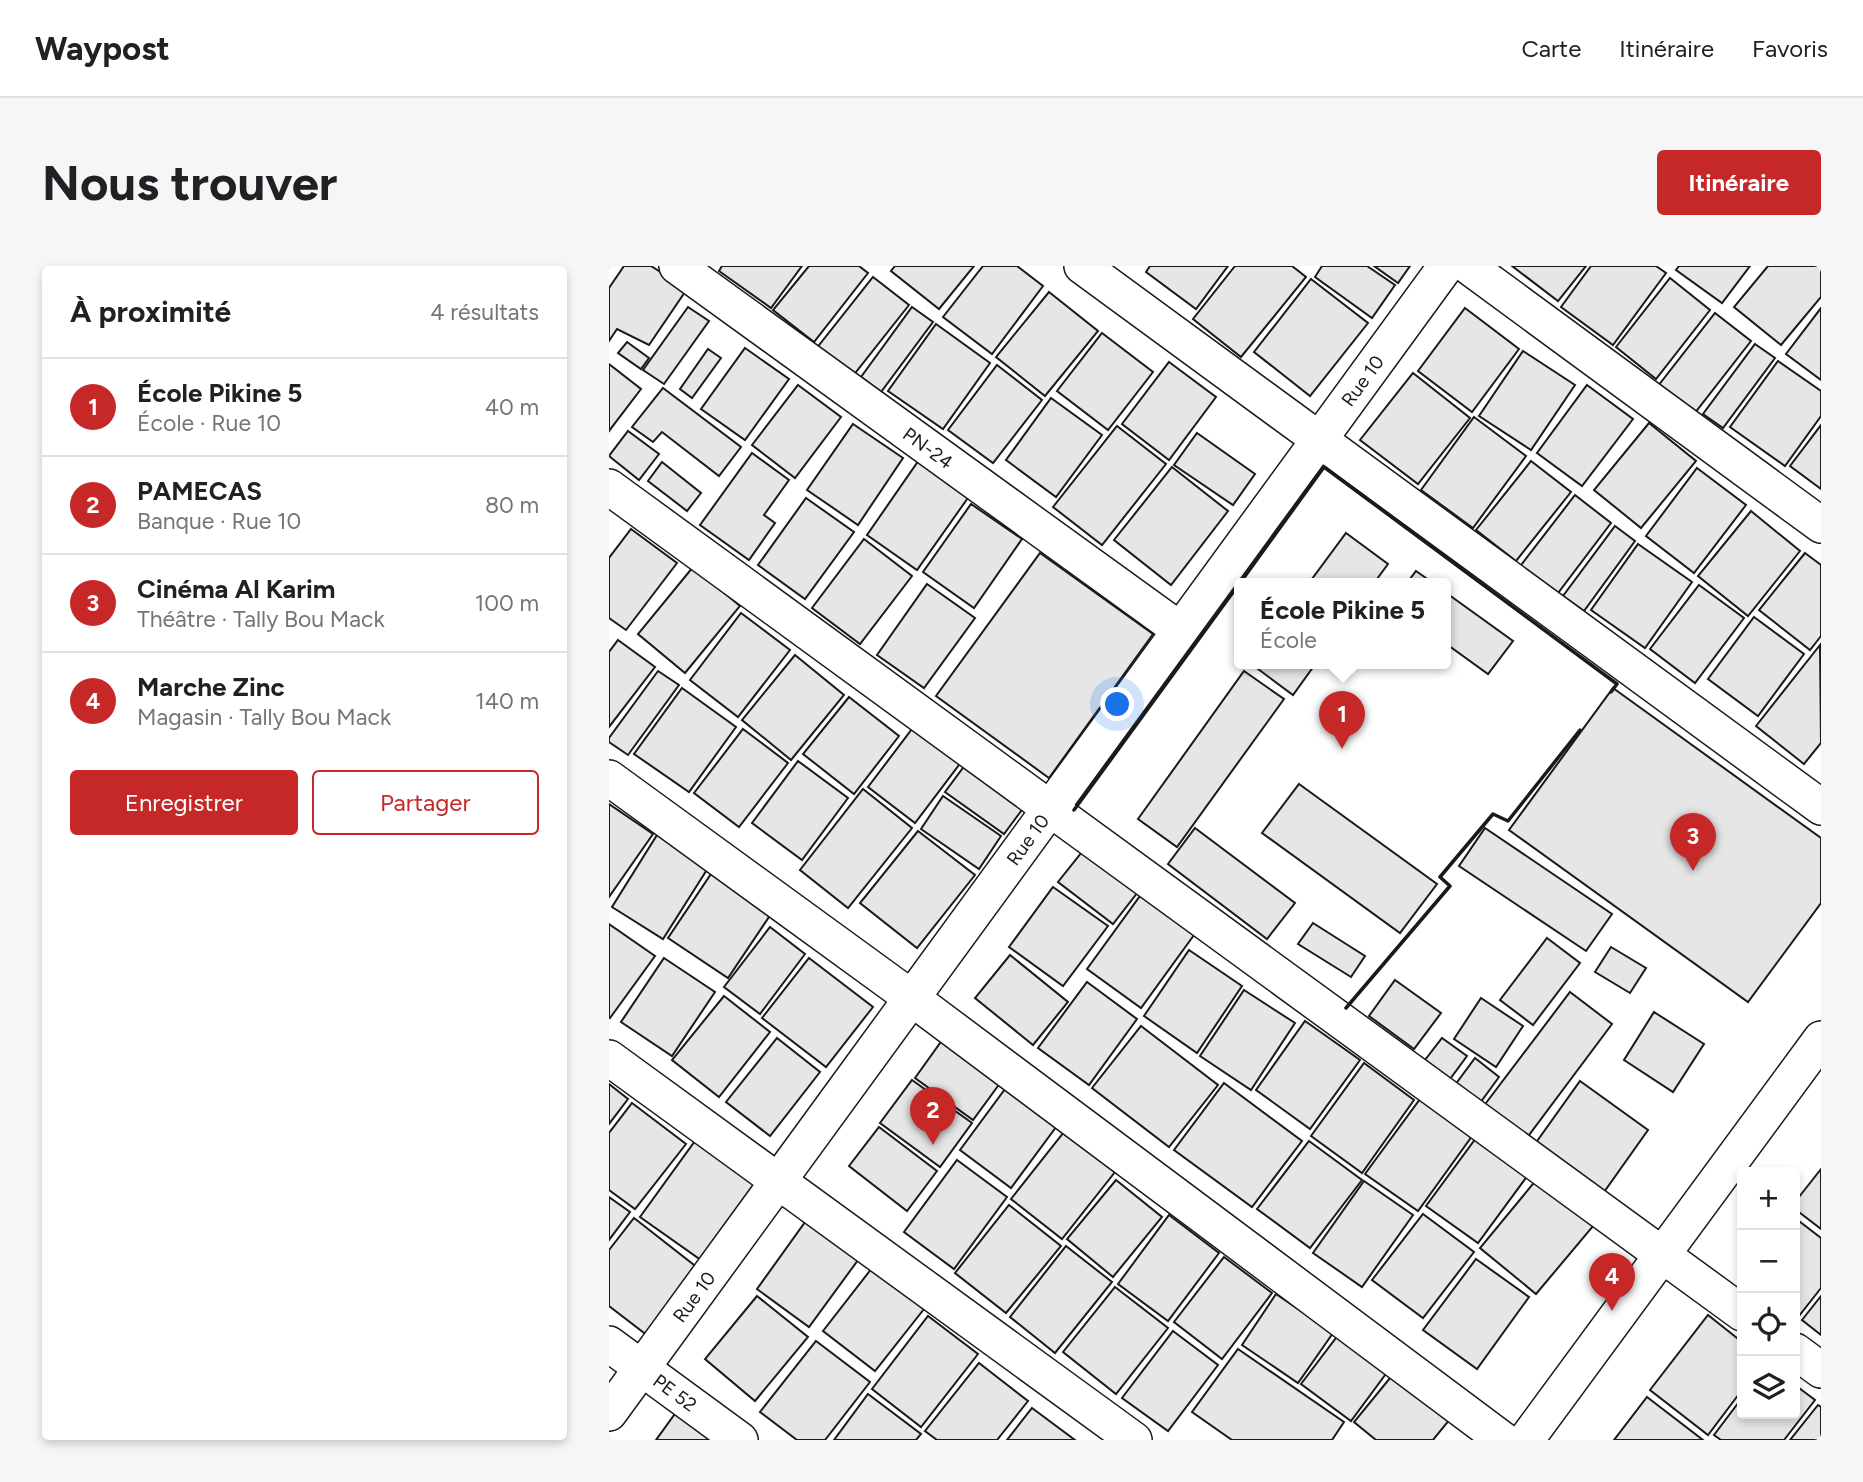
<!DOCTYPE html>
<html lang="fr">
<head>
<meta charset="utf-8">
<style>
  :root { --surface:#fff; --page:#f6f6f6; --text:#202124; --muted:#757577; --line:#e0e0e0; --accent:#c62828 }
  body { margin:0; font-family:Figtree,sans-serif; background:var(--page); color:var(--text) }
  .controls { position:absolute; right:21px; bottom:21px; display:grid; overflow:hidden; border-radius:7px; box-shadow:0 4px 10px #0003 }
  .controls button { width:63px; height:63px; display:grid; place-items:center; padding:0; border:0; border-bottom:2px solid var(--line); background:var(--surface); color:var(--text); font:35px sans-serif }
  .you { position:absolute; left:509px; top:439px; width:24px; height:24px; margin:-18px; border:5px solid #fff; border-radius:50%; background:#1a73e8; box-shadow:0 0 0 10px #1a73e833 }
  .badge { display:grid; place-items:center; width:46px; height:46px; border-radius:50%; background:var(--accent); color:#fff; font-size:23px; font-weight:700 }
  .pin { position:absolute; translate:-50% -58px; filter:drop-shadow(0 2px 4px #0008) }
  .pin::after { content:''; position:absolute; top:37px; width:24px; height:21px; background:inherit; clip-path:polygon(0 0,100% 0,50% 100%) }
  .popup { position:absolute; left:625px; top:312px; width:217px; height:91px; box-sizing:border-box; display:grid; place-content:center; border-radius:7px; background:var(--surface); filter:drop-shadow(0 2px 5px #0005); font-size:23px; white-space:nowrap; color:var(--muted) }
  .popup b { font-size:26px; color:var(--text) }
  .popup::after { content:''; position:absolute; left:50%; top:100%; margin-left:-14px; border:14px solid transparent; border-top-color:var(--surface) }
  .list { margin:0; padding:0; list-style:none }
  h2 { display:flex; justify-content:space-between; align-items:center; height:91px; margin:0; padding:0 28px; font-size:30px }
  h2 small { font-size:23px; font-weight:400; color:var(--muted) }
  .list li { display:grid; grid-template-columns:46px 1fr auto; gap:21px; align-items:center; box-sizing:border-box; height:98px; padding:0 28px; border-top:2px solid var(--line) }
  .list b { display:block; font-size:26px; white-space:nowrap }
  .list p { margin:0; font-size:23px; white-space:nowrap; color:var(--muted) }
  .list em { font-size:23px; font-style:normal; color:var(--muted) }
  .actions { display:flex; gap:14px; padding:21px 28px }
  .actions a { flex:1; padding:16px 0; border:2px solid var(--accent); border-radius:7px; text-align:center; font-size:24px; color:var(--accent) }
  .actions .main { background:var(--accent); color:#fff }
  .icon { flex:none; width:38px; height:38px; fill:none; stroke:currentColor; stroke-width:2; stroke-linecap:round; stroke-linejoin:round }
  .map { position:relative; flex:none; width:1212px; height:1174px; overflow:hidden; border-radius:7px }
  header { display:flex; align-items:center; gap:42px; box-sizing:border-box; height:98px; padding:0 35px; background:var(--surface); border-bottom:2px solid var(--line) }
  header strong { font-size:33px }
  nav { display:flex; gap:38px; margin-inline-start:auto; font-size:24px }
  .intro { display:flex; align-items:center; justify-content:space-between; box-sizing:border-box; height:168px; padding:0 42px }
  h1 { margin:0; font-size:49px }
  .button { padding:18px 32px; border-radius:7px; background:var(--accent); color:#fff; font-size:24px; font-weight:700 }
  main { display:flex; gap:42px; padding:0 42px }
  aside { flex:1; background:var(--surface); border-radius:7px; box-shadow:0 4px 10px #0003 }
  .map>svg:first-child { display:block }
  .building { fill:#e6e6e6; stroke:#1a1a1a; stroke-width:2 }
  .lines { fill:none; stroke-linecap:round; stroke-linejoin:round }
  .street-casing { stroke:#1a1a1a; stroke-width:38 }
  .street { stroke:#fff; stroke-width:35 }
  .wall { stroke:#1a1a1a; stroke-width:3.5 }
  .labels { text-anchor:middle; stroke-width:5; stroke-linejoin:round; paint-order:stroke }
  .street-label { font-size:19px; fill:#1a1a1a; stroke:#fff }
</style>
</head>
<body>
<header>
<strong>Waypost</strong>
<nav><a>Carte</a><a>Itinéraire</a><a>Favoris</a></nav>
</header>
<div class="intro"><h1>Nous trouver</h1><a class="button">Itinéraire</a></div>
<main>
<aside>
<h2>À proximité<small>4 résultats</small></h2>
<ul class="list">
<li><span class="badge">1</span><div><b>École Pikine 5</b><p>École · Rue 10</p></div><em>40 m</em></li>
<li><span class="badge">2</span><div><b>PAMECAS</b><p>Banque · Rue 10</p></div><em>80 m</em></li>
<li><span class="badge">3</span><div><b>Cinéma Al Karim</b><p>Théâtre · Tally Bou Mack</p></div><em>100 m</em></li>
<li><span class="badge">4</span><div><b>Marche Zinc</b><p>Magasin · Tally Bou Mack</p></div><em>140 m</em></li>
</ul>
<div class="actions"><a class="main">Enregistrer</a><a>Partager</a></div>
</aside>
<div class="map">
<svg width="1212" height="1174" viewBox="0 0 1212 1174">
  <rect width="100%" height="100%" fill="#fff"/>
  <g class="building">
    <path d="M15,0H42L78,23L40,79L8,63L0,75V22Z"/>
    <path d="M113,0H193L162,42L110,5Z"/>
    <path d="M200,0H250L259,7L205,76L164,44Z"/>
    <path d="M286,0H365L330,43L282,5Z"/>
    <path d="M374,0H408L434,20L383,88L334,51Z"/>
    <path d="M541,0H619L587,43L537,6Z"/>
    <path d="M626,0H683L697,11L632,91L584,53Z"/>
    <path d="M713,0H758L786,19L763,52L706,11Z"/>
    <path d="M765,0H801L789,17Z"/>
    <path d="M903,0H977L949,35Z"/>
    <path d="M982,0H1047L1057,7L1004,79L952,41Z"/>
    <path d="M1070,0H1141L1113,37L1067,4Z"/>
    <path d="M1159,0H1212V31L1172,79L1125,41Z"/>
    <path d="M264,11L300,39L243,111L207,83Z"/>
    <path d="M1061,12L1101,44L1047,113L1007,81Z"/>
    <path d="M702,13L759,57L701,130L645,86Z"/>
    <path d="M440,26L489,65L436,130L387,91Z"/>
    <path d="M79,41L100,55L55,118L34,104Z"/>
    <path d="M303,41L324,56L272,126L252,111Z"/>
    <path d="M856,42L910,83L863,146L809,105Z"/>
    <path d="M1212,42V114L1177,88Z"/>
    <path d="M1106,47L1142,75L1085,148L1049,120Z"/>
    <path d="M327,58L381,97L334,163L279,125Z"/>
    <path d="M493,67L544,106L499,164L448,125Z"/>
    <path d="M18,76L40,92L32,103L9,87Z"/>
    <path d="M1146,78L1166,92L1114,162L1094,148Z"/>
    <path d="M136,82L180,113L136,174L92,143Z"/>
    <path d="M99,83L112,92L83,132L71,123Z"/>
    <path d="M914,85L966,119L922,184L870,150Z"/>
    <path d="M1169,95L1212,125V150L1176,200L1121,161Z"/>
    <path d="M560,96L607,131L560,194L513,158Z"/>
    <path d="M0,98L32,123L0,165Z"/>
    <path d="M388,99L433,134L384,197L339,164Z"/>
    <path d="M804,107L861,152L809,218L751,174Z"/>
    <path d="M189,119L232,151L186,212L143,179Z"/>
    <path d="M978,119L1024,153L973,220L928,187Z"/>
    <path d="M54,122L132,181L110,210L53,166L44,176L23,161Z"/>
    <path d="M442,132L493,169L447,231L397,194Z"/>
    <path d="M865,151L917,190L864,262L812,224Z"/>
    <path d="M1040,157L1087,195L1032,262L985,224Z"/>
    <path d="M244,158L294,192L249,259L198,224Z"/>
    <path d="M1212,159V223L1181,200Z"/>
    <path d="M508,160L557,198L493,279L444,241Z"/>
    <path d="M19,165L50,188L30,214L0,190Z"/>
    <path d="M588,167L646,208L624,239L565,199Z"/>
    <path d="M143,187L180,214L155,249L166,257L140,294L91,259Z"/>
    <path d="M310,194L361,229L308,304L258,269Z"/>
    <path d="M922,195L962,226L907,295L867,264Z"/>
    <path d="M53,196L92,227L78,245L39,215Z"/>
    <path d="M563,201L619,245L562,319L505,274Z"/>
    <path d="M1088,202L1137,239L1085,307L1037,270Z"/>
    <path d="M966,229L1002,257L946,331L909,303Z"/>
    <path d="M197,232L245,266L196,333L149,299Z"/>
    <path d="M362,238L413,273L365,342L314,306Z"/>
    <path d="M1142,245L1191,285L1139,350L1089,310Z"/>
    <path d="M1006,260L1026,275L975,345L954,330Z"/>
    <path d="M22,263L68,297L17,364L0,352V292Z"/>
    <path d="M737,267L779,298L765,317H700Z"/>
    <path d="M255,273L303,310L251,378L203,342Z"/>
    <path d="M1029,278L1083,316L1036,382L982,344Z"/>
    <path d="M431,287L544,368L440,512L327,430Z"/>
    <path d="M1196,287L1212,299V370L1201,384L1150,344Z"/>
    <path d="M84,301L131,340L76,407L29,368Z"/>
    <path d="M807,305L824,317H798Z"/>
    <path d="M318,318L366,352L315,422L268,389Z"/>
    <path d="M1090,319L1135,352L1086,417L1041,383Z"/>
    <path d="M836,326L904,375L879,408L836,377Z"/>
    <path d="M132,347L181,384L129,451L81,414Z"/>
    <path d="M1145,351L1195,388L1149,450L1099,413Z"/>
    <path d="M9,374L46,401L0,461V386Z"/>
    <path d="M1211,379L1212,477L1195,498L1147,460Z"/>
    <path d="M186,389L235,429L182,494L133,454Z"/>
    <path d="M641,397H707L684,429Z"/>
    <path d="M49,405L70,419L19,489L0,476V472Z"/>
    <path d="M635,405L675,433L568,581L529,553Z"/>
    <path d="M73,422L127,461L80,526L25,488Z"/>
    <path d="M1004,422L1212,572V637L1139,736L900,564Z"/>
    <path d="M240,431L290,470L245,528L194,488Z"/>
    <path d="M306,459L353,495L306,557L259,521Z"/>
    <path d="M134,463L179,497L130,561L85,527Z"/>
    <path d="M362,491L421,533L395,568L336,526Z"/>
    <path d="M189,495L239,532L193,594L143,557Z"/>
    <path d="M690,518L828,618L791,667L653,567Z"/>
    <path d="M254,523L303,562L239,642L191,604Z"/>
    <path d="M334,530L392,570L370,603L312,563Z"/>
    <path d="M0,538L44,568L0,631Z"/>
    <path d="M586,562L686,637L658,673L559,598Z"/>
    <path d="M876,562L1003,648L977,685L850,600Z"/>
    <path d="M309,565L366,609L308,682L251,637Z"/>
    <path d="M48,569L99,602L54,673L3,641Z"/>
    <path d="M477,581L532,622L504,658L449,616Z"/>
    <path d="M106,602L166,642L119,712L59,672Z"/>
    <path d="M444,621L499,660L454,720L400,681Z"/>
    <path d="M531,630L585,669L532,742L478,703Z"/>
    <path d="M704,657L756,690L742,711L689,678Z"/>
    <path d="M0,658L46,690L1,752L0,751Z"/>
    <path d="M161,661L196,688L151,748L115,721Z"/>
    <path d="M938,672L971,697L924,759L891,734Z"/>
    <path d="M1002,681L1037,702L1021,727L986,706Z"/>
    <path d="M580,684L633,720L588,787L535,750Z"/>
    <path d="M401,689L459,736L424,779L366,732Z"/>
    <path d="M55,692L106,726L63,790L12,756Z"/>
    <path d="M200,692L264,741L217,801L153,752Z"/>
    <path d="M786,714L832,747L805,783L760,750Z"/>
    <path d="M478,716L528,753L480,819L429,782Z"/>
    <path d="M635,724L686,757L642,824L591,790Z"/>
    <path d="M961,726L1003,758L917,873L874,841Z"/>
    <path d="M115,730L161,766L110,831L63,794Z"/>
    <path d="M872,732L914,760L887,801L845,773Z"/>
    <path d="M1045,746L1095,778L1064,826L1015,794Z"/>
    <path d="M696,755L751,794L701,863L647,824Z"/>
    <path d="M532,760L609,819L560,881L483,822Z"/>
    <path d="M339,766L397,809L364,854L306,812Z"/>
    <path d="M168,772L211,806L161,870L117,836Z"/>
    <path d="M833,772L858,790L841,813L816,794Z"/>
    <path d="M866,792L890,811L871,837L846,819Z"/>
    <path d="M755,797L805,834L753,907L702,870Z"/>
    <path d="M303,814L363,857L331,901L271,857Z"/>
    <path d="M402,815L453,853L402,922L351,884Z"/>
    <path d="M971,815L1039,864L995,926L926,878Z"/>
    <path d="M615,817L693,875L643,941L565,884Z"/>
    <path d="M0,818L19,833L0,858Z"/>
    <path d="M814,829L866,866L809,945L756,908Z"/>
    <path d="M23,837L77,878L26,943L0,924V867Z"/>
    <path d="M270,861L328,905L298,945L240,900Z"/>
    <path d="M455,866L506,906L453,973L402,933Z"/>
    <path d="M870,868L922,905L869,977L817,940Z"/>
    <path d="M86,875L153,923L99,999L31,951Z"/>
    <path d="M700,875L753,914L701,982L648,943Z"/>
    <path d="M348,894L398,931L345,1003L295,966Z"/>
    <path d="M1212,903V963L1186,943V936Z"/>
    <path d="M928,913L985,959L927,1028L871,982Z"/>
    <path d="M507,914L553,951L504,1011L458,973Z"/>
    <path d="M755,915L804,949L753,1021L704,987Z"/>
    <path d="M0,931L21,946L0,974Z"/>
    <path d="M400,939L452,980L397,1047L346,1007Z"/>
    <path d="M814,948L865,986L814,1052L763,1014Z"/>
    <path d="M560,949L610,987L559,1055L509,1018Z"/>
    <path d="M25,952L94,1006L43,1073L0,1040V984Z"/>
    <path d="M199,952L252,990L200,1061L148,1023Z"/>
    <path d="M1186,952L1212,972V1022L1186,1055Z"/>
    <path d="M457,980L503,1016L446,1087L401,1051Z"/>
    <path d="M615,991L663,1027L613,1093L565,1056Z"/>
    <path d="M867,993L920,1031L868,1103L814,1064Z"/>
    <path d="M263,1002L315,1043L266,1105L214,1065Z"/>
    <path d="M506,1021L559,1062L507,1128L454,1086Z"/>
    <path d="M667,1028L724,1067L689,1117L633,1079Z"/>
    <path d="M148,1030L199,1071L146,1135L96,1093Z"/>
    <path d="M1212,1030V1069L1193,1054Z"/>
    <path d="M1099,1049L1133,1076V1124L1099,1169L1041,1124Z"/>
    <path d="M319,1050L369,1088L312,1161L263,1123Z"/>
    <path d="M564,1065L609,1099L559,1165L513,1132Z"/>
    <path d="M730,1068L779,1105L742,1155L692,1118Z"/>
    <path d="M207,1075L261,1116L216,1174H188L151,1146Z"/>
    <path d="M629,1083L735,1156L723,1174H623L583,1146Z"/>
    <path d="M370,1097L419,1135L388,1174H328L316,1165Z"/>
    <path d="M790,1101L846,1147L824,1174H767L745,1156Z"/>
    <path d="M1186,1119L1206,1134L1175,1174H1112L1105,1169L1133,1132V1148H1186Z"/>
    <path d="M259,1128L312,1168L307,1174H225Z"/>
    <path d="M1038,1131L1094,1174H1005Z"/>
    <path d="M1209,1139L1212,1141V1174H1181Z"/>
    <path d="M423,1142L466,1174H398Z"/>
    <path d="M68,1145L107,1174H47Z"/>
  </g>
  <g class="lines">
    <defs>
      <g id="street">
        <path id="s1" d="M68,0L571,364"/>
        <path d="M473,0L1212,541"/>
        <path d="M859,0L1212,259"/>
        <path d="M0,221L1133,1047"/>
        <path d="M0,512L304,733L894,1174"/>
        <path d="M0,792L525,1174"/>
        <path id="s2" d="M0,1078L131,1174"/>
        <path d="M1186,1085L1212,1104"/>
        <path id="s3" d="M0,1147L837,0"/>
        <path d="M917,1174L1212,773"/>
      </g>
    </defs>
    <use href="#street" class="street-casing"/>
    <use href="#street" class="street"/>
    <g class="wall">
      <path d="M631,317L715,201L1008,418L1002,426"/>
      <path d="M465,544L630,318"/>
      <path d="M737,742L841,620L831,611L884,548L899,555L971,464"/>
    </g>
  </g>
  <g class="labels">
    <g class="street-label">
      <text dy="7" stroke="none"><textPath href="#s3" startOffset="1278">Rue 10</textPath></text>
      <text dy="7" stroke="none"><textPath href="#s1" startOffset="310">PN-24</textPath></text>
      <text dy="7" stroke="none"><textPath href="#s3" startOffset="710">Rue 10</textPath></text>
      <text dy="7" stroke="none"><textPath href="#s3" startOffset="144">Rue 10</textPath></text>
      <text dy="7" stroke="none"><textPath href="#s2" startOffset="82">PE 52</textPath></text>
    </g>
  </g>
</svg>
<div class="controls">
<button>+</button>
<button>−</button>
<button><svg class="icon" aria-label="locate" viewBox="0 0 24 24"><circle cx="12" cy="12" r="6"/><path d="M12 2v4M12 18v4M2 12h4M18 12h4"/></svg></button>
<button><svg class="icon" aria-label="layers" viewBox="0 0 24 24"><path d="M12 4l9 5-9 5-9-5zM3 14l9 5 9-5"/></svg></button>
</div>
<div class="you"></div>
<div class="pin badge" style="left:733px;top:483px">1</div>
<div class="popup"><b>École Pikine 5</b>École</div>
<div class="pin badge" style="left:324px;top:879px">2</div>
<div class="pin badge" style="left:1084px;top:605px">3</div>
<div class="pin badge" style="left:1003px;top:1045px">4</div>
</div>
</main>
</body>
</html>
